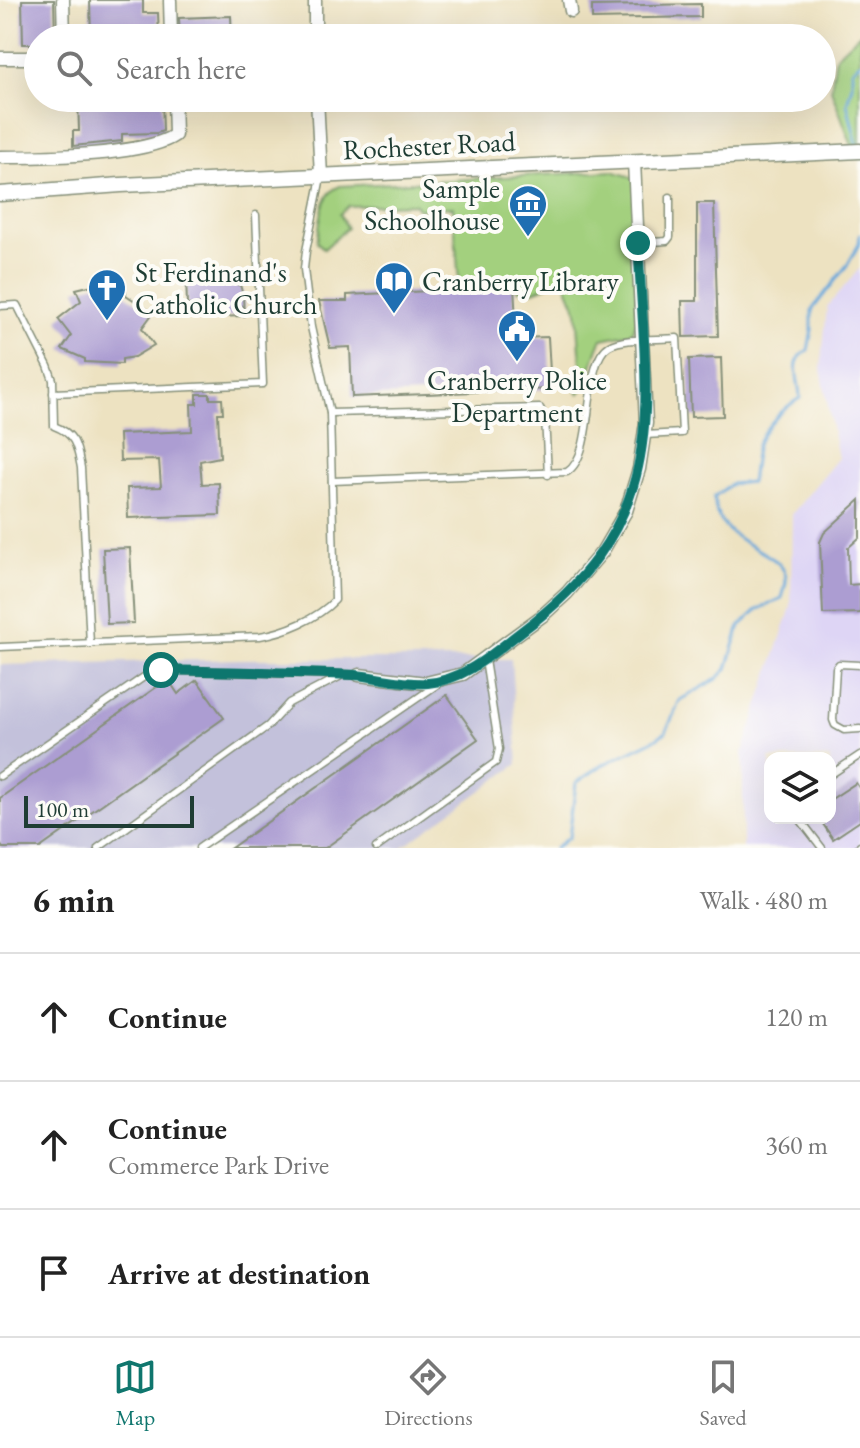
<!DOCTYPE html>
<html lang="en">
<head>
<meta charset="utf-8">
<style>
  :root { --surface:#fff; --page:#f2f2f2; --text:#222; --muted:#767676; --line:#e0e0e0; --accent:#0f766e }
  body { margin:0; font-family:"EB Garamond",serif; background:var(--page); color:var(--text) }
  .controls { position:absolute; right:24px; bottom:24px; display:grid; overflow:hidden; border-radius:16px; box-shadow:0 8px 32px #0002 }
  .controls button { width:72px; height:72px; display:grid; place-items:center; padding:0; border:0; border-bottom:2px solid var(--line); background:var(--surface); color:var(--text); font:40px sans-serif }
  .scale { position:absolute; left:24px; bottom:20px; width:170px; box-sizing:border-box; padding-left:8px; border:4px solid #1f3d34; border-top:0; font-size:22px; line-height:28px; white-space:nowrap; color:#1f3d34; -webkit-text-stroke:6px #fdfcf7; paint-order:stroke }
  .stop { position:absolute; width:24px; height:24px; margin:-18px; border:6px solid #0f766e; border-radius:50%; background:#fff }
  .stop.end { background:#0f766e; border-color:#fff; box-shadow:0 2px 8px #0008 }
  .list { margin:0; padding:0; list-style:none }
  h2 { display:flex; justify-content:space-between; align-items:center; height:104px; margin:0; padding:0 32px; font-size:34px }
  h2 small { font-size:26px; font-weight:400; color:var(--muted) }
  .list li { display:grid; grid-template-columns:52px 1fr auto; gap:24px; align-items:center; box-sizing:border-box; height:128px; padding:0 32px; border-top:2px solid var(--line) }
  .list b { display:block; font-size:30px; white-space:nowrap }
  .list p { margin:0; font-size:26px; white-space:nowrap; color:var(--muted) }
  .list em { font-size:26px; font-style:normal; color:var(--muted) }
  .icon { flex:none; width:44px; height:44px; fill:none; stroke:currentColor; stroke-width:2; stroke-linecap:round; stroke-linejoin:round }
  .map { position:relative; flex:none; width:860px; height:848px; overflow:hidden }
  .search { position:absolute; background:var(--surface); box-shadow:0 8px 32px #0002; left:24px; right:24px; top:24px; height:88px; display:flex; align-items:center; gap:20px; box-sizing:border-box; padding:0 28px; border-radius:44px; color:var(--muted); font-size:30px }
  .sheet { height:488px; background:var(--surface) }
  nav { display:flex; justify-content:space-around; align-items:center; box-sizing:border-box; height:112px; border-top:2px solid var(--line); background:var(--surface); font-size:22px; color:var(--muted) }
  nav a { display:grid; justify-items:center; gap:4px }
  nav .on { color:var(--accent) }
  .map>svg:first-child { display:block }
  .built { fill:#ded5f5; fill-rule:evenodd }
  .industrial { fill:#c3c1db }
  .green { fill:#a3d07e; stroke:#618659; stroke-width:2 }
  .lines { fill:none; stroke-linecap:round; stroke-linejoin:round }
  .stream { stroke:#67a7da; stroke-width:3 }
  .building { fill:#ac9dd2 }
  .service-casing { stroke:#86907a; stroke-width:9 }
  .minor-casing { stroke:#86907a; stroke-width:15 }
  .tertiary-casing { stroke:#86907a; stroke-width:17 }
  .service { stroke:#fff; stroke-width:6 }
  .minor { stroke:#fff; stroke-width:12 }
  .tertiary { stroke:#fff; stroke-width:14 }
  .route { stroke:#0f766e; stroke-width:10 }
  .labels { text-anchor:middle; stroke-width:8; stroke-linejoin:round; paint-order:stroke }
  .street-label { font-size:28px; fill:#1f3d34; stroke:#fdfcf7 }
  .poi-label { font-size:28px; fill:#1f3d34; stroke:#fdfcf7; text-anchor:start }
</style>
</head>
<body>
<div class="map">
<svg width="860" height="848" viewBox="0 0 860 848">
  <rect width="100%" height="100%" fill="#fdfcf7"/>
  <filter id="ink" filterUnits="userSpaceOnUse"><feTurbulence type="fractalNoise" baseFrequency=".0125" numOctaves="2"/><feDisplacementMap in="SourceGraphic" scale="16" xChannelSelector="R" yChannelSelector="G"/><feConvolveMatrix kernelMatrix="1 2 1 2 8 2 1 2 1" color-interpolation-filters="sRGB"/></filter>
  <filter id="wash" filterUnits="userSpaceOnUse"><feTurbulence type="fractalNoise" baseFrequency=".006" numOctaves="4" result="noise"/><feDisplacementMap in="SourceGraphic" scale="32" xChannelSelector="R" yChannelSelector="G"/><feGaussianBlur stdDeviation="1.8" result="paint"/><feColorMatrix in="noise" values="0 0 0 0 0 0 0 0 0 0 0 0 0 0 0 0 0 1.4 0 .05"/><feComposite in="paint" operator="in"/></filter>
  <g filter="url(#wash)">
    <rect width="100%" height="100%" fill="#ede2c1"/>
    <path class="built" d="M860,268V848H743V752L791,607L792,514L838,458L821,369L827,307ZM770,758H830V818H770Z"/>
    <path class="industrial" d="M245,659H511L518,764L401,848H0V665Z"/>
    <g class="green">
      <path d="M860,33V151H854L831,89L836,56Z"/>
      <path d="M612,171L635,178L636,322L632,333L602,339C593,354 590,385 579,394L575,388L574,380L582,377L577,311L564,279L534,291L517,290L515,283H459L453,207L418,209L415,204L348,206L340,214L347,228L324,249L317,242C321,223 319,194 340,186Z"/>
    </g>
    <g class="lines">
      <g class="stream">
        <path d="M857,145L847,103L852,85V70L860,62"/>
        <path d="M555,848L569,837L576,783L602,765L654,740L666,732L680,700L717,679L727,669L740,626L757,610L782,598C784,590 788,582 785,573C774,546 716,546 714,497L731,484L751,482C753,472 754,453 757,445C765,427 783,408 800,398C800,380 788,361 808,350L812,330V310L848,264L859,244L860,234"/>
      </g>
    </g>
    <g id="blocks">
      <g class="building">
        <path d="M22,0H54L55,38H38V44H23Z"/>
        <path d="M90,0H143V13H158L159,38H91Z"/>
        <path d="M701,4V17L592,19V6Z"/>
        <path d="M231,16L232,38H180L179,18Z"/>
        <path d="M78,98H162L163,131L157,133L122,134V141L73,146V131H79Z"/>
        <path d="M697,203H714L718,336L683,337L682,301H697Z"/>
        <path d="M237,275L238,285H240L243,295L244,316L216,317V304L187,305L186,276Z"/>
        <path d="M111,282H117L126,290V295L153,313L142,328L154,345L134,357L122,359V364L85,362V359L62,349L71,336L58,319L81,301L76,289L101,283L102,286Z"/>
        <path d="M514,287L517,338L548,337L551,389L352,397L350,347L330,348L319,301H347V295Z"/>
        <path d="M721,358L723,416L691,417L689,359Z"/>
        <path d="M197,394H210V399H222L223,413H218L220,457L200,461L202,484L219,483L220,515L128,518L127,488L161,487L159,460L120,461L119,434L192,431L191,404H197Z"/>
        <path d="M860,500V537L848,548L849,585L860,584V613L823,614L820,542L824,533Z"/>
        <path d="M130,548L134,623L107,624L103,549Z"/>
        <path d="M168,679L178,694L197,680L224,718L40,848H3L0,844V798Z"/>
        <path d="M447,695L478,739L325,848H231Z"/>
        <path d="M856,783L860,789V821L833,839L819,818H830V800Z"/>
      </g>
    </g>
  </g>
  <g filter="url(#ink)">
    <use href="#blocks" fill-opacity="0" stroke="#86907a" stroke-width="2"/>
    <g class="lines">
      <defs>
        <g id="service">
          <path d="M638,243L667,241L670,237V197"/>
          <path d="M0,306L17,305L48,366L53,380L54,426C76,434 77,447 81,468L90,644"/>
          <path d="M53,393L263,384L256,215"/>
          <path d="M330,413L540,408L545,417L548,475"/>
          <path d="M332,481L567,472C597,453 581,363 609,346C623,337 660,340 677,338L682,433L645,435"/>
          <path d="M0,647L260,636C285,632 317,619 335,600L330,413L311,327L304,269L306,251L321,177"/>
          <path d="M860,665L839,664L836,668L833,720L835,725L844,730L860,729"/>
          <path d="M830,775L860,755"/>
          <path d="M0,776L154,670L359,675"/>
          <path d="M799,818L822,848"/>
          <path d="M98,848L268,726L289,703L339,677"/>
          <path d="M199,848L438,684"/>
          <path d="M376,848L496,762L499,749L485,660"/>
          <path d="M858,848L860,846"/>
        </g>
        <g id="minor">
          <path d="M63,0L64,38"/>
          <path d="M170,0L171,38"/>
          <path d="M315,0V38"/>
          <path d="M569,0L571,11"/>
          <path d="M0,58H38"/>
          <path d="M317,98L321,176"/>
          <path d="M0,157C39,157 145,156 175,135L174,98"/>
          <path d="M359,675L426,683L463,674L542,616L567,593L602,552L626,511L639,469L646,423L634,161"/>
        </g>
        <path id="tertiary" d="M0,194L121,185L860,151"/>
      </defs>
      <use href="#service" class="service-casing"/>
      <use href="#minor" class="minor-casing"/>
      <use href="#tertiary" class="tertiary-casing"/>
      <use href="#service" class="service"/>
      <use href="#minor" class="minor"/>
      <use href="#tertiary" class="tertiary"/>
    </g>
  </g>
  <g class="lines" filter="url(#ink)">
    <path class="route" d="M161,670C226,672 291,672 355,675C379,677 404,685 428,683C465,680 493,653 522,631C673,518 647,410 638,243"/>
  </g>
  <defs>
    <symbol id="museum-pin" viewBox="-11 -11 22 30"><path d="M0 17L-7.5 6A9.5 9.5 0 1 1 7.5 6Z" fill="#1f6fb2" stroke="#fdfcf7"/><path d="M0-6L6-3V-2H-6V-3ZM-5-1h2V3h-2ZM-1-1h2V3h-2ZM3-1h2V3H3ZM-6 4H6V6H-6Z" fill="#fff"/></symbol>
    <symbol id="library-pin" viewBox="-11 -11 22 30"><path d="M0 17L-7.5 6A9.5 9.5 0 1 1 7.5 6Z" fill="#1f6fb2" stroke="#fdfcf7"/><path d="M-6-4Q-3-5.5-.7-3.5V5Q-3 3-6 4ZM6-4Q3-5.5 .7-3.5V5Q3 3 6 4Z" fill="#fff"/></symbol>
    <symbol id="church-pin" viewBox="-11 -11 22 30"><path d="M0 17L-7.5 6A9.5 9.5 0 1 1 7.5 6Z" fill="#1f6fb2" stroke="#fdfcf7"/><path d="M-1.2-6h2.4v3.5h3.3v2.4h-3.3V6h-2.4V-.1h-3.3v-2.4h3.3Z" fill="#fff"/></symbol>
    <symbol id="civic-pin" viewBox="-11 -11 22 30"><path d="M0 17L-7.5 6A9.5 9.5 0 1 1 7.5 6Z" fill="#1f6fb2" stroke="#fdfcf7"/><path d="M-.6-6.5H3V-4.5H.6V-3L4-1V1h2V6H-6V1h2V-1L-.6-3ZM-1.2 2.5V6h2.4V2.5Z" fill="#fff"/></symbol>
  </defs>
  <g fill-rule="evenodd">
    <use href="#museum-pin" x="506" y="182" width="44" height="60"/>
    <use href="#library-pin" x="372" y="259" width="44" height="60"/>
    <use href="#church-pin" x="85" y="266" width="44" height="60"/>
    <use href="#civic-pin" x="495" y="307" width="44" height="60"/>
  </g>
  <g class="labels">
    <g class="street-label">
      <text transform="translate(429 145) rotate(-3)" y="10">Rochester Road</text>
    </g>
    <g class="poi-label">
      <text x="500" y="198" text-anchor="end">Sample<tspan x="500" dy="32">Schoolhouse</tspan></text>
      <text x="135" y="282">St Ferdinand's<tspan x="135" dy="32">Catholic Church</tspan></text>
      <text x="422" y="291">Cranberry Library</text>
      <text x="517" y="390" text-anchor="middle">Cranberry Police<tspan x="517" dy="32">Department</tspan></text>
    </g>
  </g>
</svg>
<div class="controls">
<button><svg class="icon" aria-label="layers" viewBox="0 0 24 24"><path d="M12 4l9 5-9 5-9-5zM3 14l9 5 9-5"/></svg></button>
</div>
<div class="scale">100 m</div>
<div class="stop" style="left:161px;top:670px"></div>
<div class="stop end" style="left:638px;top:243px"></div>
<div class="search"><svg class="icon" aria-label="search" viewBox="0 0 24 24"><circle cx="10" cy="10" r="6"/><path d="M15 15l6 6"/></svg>Search here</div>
</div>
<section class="sheet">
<h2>6 min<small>Walk · 480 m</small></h2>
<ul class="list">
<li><svg class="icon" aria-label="ahead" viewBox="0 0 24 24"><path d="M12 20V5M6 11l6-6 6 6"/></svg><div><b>Continue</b></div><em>120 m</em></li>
<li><svg class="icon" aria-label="ahead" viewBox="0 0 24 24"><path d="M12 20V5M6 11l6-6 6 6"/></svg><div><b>Continue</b><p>Commerce Park Drive</p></div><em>360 m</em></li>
<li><svg class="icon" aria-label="arrive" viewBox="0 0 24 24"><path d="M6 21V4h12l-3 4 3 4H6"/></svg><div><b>Arrive at destination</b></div></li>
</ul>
</section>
<nav>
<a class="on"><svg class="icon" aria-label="map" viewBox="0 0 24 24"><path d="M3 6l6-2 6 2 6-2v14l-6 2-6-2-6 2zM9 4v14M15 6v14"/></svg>Map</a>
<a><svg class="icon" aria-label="directions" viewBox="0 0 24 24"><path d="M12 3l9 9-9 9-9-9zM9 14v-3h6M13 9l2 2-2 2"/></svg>Directions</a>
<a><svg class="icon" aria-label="saved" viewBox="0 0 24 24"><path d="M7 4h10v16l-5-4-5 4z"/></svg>Saved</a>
</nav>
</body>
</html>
